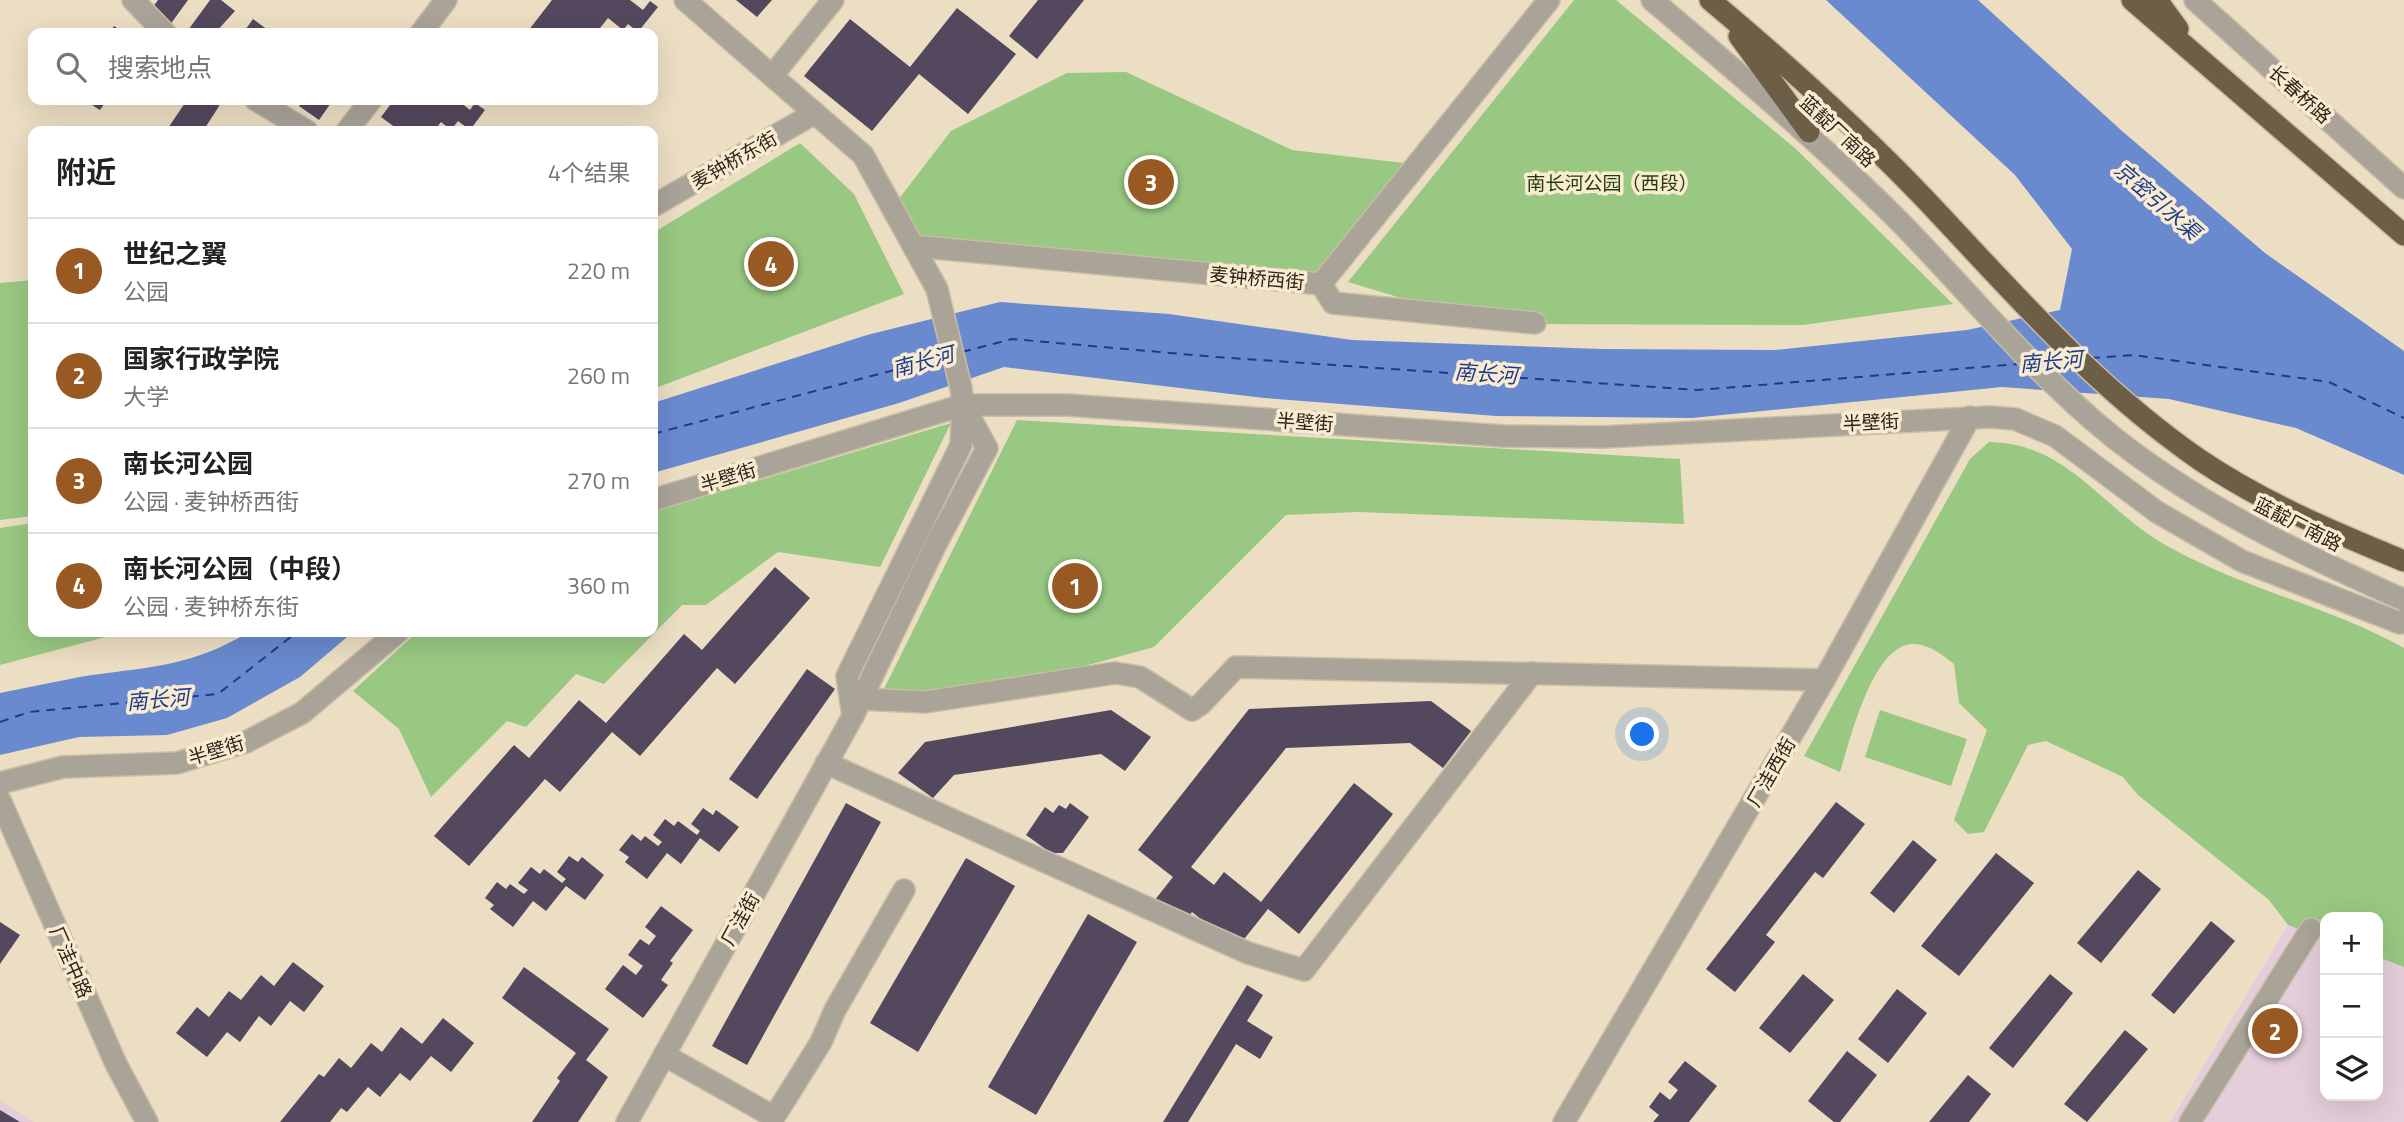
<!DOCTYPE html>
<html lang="zh">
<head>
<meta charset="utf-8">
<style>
  :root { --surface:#fff; --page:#f6f6f6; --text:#222; --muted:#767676; --line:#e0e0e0; --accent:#995922 }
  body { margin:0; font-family:"Titillium Web","Noto Sans SC",sans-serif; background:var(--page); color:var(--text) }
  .controls { position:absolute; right:21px; bottom:21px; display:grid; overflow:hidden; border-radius:14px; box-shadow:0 7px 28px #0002 }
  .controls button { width:63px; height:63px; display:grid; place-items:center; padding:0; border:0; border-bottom:2px solid var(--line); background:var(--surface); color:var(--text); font:35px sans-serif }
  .you { position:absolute; left:1643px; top:735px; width:24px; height:24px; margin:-18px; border:5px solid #fff; border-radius:50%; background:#1a73e8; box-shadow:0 0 0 10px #1a73e833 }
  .badge { display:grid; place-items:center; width:46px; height:46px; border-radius:50%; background:var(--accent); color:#fff; font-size:23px; font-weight:700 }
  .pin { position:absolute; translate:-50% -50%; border:4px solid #fff; box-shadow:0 2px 7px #0006 }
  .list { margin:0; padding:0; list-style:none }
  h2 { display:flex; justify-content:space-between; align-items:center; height:91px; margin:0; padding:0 28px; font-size:30px }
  h2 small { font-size:23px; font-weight:400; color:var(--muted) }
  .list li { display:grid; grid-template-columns:46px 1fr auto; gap:21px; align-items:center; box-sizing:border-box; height:105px; padding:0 28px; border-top:2px solid var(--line) }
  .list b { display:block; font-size:26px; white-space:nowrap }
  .list p { margin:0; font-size:23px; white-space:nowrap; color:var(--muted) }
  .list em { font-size:23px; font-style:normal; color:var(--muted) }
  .icon { flex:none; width:38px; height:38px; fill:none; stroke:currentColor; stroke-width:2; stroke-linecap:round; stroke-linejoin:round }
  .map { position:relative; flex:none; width:2404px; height:1122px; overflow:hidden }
  .search { position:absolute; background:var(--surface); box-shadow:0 7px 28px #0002; left:28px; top:28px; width:630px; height:77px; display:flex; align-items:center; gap:18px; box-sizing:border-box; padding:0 24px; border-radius:14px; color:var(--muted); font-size:26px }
  .panel { position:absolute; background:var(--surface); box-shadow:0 7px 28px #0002; left:28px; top:126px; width:630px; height:511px; border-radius:14px }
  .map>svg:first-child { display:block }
  .education { fill:#e5ced9 }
  .green { fill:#98c882 }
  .water { fill:#6a8acf }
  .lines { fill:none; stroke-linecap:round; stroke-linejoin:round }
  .ferry { stroke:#1b3c8d; stroke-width:2; stroke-dasharray:9 7; stroke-linecap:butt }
  .building { fill:#54485e }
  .minor-casing { stroke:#c9bda5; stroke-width:24 }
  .highway-casing { stroke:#c9bda5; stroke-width:24 }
  .minor { stroke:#aaa398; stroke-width:21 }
  .highway { stroke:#6c5e47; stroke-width:21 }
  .labels { text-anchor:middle; stroke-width:7; stroke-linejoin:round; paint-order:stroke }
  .street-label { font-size:19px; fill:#2a251a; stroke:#faebd0 }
  .park-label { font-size:19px; fill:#1e3d0b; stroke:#faebd0 }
  .water-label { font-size:21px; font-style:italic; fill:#1b3c8d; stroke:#faebd0 }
</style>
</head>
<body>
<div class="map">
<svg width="2404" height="1122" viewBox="0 0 2404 1122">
  <rect width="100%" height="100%" fill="#ecdec3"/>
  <g class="education">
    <path d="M2288,925L2325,939V1096H2378V957L2404,967V1122H2170Z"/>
    <path d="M0,1100L34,1122H0Z"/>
  </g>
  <g class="green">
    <path d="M1574,0H1616L1796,149L1953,304L1803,325L1487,324L1348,282Z"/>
    <path d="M1126,72L1292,150L1404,163L1314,275L916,235L898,200L951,131L1067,73Z"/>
    <path d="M800,143L854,194L904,294L653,389V233Z"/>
    <path d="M33,280V516L0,520V283Z"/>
    <path d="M1017,420L1680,459L1684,524L1358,512L1286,515L1154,647L920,711L882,693Z"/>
    <path d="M951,423L880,567L778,552L706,605H682L604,684L576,674L526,727L507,721L431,797L399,729L353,691L417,632H653V512Z"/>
    <path d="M1989,442C2069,443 2103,511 2169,547C2244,589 2330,607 2404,648V967L2378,957V917H2325V939L2288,925L2269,900L2138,795L2123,777L2046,741L2028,745L1984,832L1968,834L1954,820L1987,730L1959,703L1954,664C1942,655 1932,646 1916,644C1873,640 1850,741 1840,772L1804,756L1970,459Z"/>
    <path d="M33,523V632H124L0,665V528Z"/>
    <path d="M1880,710L1967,739L1951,786L1865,757Z"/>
  </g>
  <g class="water">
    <path d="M1826,0H1978L2122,131L2265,253L2404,351V475L2296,428L2169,399L2002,387L1692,418L1496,416L1264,398L1004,367L899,403L653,473V403L867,335L1000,302L1169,314L1352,340L1601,349L1775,350L1967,330L2060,310L2072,249L2015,175Z"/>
    <path d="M249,632H353L300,677L227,718L167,735L79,737L0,755V693C26,688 53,682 80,677C148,666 187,669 249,632Z"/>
  </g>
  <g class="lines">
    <g class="ferry">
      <path d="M962,352L1012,339L1216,357L1698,390L2019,364"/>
      <path d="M2091,358L2134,355L2329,382L2404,418"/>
      <path d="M2045,362L2064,360"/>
      <path d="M653,434L943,357"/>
      <path d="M0,722L29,712L218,694L297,632"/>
    </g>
  </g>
  <g class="building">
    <path d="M158,0H188L167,29L147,15Z"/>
    <path d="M210,0H221L235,11L215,33H186Z"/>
    <path d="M552,0H630L643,10L650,1L658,7L638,32L628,24L623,30L608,18L596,33H530L528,31Z"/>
    <path d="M736,0H772L757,17Z"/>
    <path d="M1038,0H1084L1037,59L1009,36Z"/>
    <path d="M957,8L1016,54L968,114L919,74L872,131L804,76L850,19L910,67Z"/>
    <path d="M253,19L272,33H243Z"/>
    <path d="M114,26L125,33H109Z"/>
    <path d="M84,100H107L100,110Z"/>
    <path d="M187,100H223L203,131H166Z"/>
    <path d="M303,100H333L319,120L299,106Z"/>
    <path d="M394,100H438L443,103L446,100H457L470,110L475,103L485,110L470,130L458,121L451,130L441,122L434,131H400L381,117Z"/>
    <path d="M775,567L810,598L735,684L717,668L640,756L612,732L560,792L545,779L469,866L434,836L514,745L529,758L579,700L606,723L684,634L702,650Z"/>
    <path d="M807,669L835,689L757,799L729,779Z"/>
    <path d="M1431,701L1471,731L1443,768L1410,743L1286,748L1191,867L1214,885L1224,872L1261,902L1354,783L1393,814L1299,934L1268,909L1237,948L1192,912L1183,924L1154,901L1173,877L1138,850L1249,709Z"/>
    <path d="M1111,710L1151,737L1125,771L1101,754L954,775L933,798L898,773L925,742Z"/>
    <path d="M1836,802L1865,824L1823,878L1815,872L1766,935L1775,942L1735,992L1706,969Z"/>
    <path d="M846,803L881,822L747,1065L712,1046Z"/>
    <path d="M1070,803L1089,817L1063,853H1051L1026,835L1045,807L1053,813L1059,805L1066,809Z"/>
    <path d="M703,808L713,815L716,810L739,827L719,852L700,838L681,864L667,853L647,879L625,862L629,857L619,850L632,834L641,841L645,836L658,846L662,842L653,835L665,819L674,826L678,821L697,835L700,831L691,824Z"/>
    <path d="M1913,840L1937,860L1894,913L1870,893Z"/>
    <path d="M1996,853L2034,883L1959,976L1921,946Z"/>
    <path d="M569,856L578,862L582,857L604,875L585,900L566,886L546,911L533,901L513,927L490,909L494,905L485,898L497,882L506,889L510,884L524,894L528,890L518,883L531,867L540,874L544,869L562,883L566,879L557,872Z"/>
    <path d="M966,858L1015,886L918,1052L870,1023Z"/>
    <path d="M2138,870L2161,889L2101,963L2077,943Z"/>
    <path d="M661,906L693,930L670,961L673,963L661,980L668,985L643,1018L605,989L623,965L636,975L643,966L628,955L640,939L649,945L656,936L645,927Z"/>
    <path d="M1088,914L1137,942L1036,1115L988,1087Z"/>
    <path d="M2211,921L2235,941L2174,1014L2151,995Z"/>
    <path d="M0,922L20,935L0,964Z"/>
    <path d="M293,962L324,986L304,1012L290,1001L271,1026L259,1016L240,1042L227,1032L207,1057L176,1033L197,1007L209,1017L229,991L241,1000L261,975L274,986Z"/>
    <path d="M524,967L609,1029L586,1060L608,1077L578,1122H532L560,1081L557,1078L576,1053L502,998Z"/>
    <path d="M1803,974L1834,1000L1790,1053L1759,1028Z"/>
    <path d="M2050,974L2073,993L2013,1068L1989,1048Z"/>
    <path d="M1247,985L1263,995L1247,1021L1273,1037L1260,1059L1236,1044L1188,1122H1163Z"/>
    <path d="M1897,989L1927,1013L1888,1063L1858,1039Z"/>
    <path d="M443,1018L474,1043L451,1072L431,1056L410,1081L400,1073L380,1097L368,1087L347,1112L341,1108L330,1122H280L319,1074L324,1077L339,1058L351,1068L371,1043L382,1052L401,1027L422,1044Z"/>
    <path d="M2125,1030L2148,1049L2087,1122L2064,1104Z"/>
    <path d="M1847,1051L1877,1075L1840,1122H1834L1808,1101Z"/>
    <path d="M1685,1061L1717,1086L1689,1122H1653L1659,1115L1649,1107L1660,1092L1670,1100L1678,1090L1668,1082Z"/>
    <path d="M1968,1075L1991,1094L1969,1122H1929Z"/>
    <path d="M0,1110L20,1122H0Z"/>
  </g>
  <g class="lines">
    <defs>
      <g id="minor">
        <path d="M133,0L165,33"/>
        <path d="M685,0L863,155L937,289L961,388L963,405L961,445L847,676L853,716"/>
        <path d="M1652,0C1735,70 1816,139 1893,215C1967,289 2031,371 2113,437C2201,507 2302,554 2404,600"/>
        <path d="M2195,0L2404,188"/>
        <path d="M421,33L446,0"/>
        <path d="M772,76L833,0"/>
        <path d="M256,100L307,131"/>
        <path d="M347,131L371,100"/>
        <path d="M653,206L815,113"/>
        <path d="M913,246L1321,284L1549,0"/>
        <path d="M1321,284L1333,303L1535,323"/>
        <path d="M653,500L963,405H1067L1503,436L1603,437L1991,417L2015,419L2055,436L2157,512L2242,561L2400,623L2404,620"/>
        <path d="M861,699L925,702L1115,673L1140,677L1192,710L1201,704L1236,667L1824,680"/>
        <path d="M826,763L1248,953L1304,970L1532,673"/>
        <path d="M0,783L63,767L177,763L246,742L302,713L398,632"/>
        <path d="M0,800L116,1064L147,1122"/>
        <path d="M664,1055L774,1117"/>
        <path d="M627,1122L853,716L936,544L987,448L963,405"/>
        <path d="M771,1122L821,1042L835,1010L904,890"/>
        <path d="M1564,1122L1824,680L1970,417"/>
        <path d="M2190,1122L2311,929"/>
      </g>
      <g id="highway">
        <path d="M1710,0C1785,63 1857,128 1924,198C2013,292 2093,386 2200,460C2264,503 2333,532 2404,561"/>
        <path d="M2132,0L2404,235"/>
        <path d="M2157,0L2178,29"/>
        <path d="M1739,36L1809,132"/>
      </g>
    </defs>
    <use href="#minor" class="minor-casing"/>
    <use href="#highway" class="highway-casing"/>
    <use href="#minor" class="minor"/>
    <use href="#highway" class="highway"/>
  </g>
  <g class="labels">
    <g class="street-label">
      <text transform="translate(2300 94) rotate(42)" y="7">长春桥路</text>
      <text transform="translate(1838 131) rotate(43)" y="7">蓝靛厂南路</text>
      <text transform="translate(734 160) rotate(-30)" y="7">麦钟桥东街</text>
      <text transform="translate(1257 278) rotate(5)" y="7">麦钟桥西街</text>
      <text transform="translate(1305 422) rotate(4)" y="7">半壁街</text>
      <text transform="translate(1871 422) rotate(-3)" y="7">半壁街</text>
      <text transform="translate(728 477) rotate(-17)" y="7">半壁街</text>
      <text transform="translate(2298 524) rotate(27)" y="7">蓝靛厂南路</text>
      <text transform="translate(216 750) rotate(-17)" y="7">半壁街</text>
      <text transform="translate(1771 772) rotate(-60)" y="7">厂洼西街</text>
      <text transform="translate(740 919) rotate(-61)" y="7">厂洼街</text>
      <text transform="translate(71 962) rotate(66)" y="7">厂洼中路</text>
    </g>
    <g class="park-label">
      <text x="1612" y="190">南长河公园（西段）</text>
    </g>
    <g class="water-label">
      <text transform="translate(2157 201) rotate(41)" y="7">京密引水渠</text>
      <text transform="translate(923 362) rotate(-15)" y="7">南长河</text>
      <text transform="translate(2051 362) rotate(-5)" y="7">南长河</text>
      <text transform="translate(1486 374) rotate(4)" y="7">南长河</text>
      <text transform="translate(158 700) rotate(-5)" y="7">南长河</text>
    </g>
  </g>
</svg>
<div class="controls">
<button>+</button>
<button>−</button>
<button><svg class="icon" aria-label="layers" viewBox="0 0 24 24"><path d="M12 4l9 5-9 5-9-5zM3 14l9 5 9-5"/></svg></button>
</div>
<div class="you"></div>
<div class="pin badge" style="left:1075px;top:586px">1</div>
<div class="pin badge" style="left:2275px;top:1031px">2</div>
<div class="pin badge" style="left:1151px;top:182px">3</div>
<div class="pin badge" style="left:771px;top:264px">4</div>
<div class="search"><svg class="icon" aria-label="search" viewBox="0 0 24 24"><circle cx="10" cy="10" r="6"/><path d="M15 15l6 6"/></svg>搜索地点</div>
<section class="panel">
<h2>附近<small>4个结果</small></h2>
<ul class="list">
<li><span class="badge">1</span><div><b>世纪之翼</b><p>公园</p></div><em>220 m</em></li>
<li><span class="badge">2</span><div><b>国家行政学院</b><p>大学</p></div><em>260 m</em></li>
<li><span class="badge">3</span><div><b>南长河公园</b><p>公园 · 麦钟桥西街</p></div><em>270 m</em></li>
<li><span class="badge">4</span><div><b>南长河公园（中段）</b><p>公园 · 麦钟桥东街</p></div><em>360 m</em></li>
</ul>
</section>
</div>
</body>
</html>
